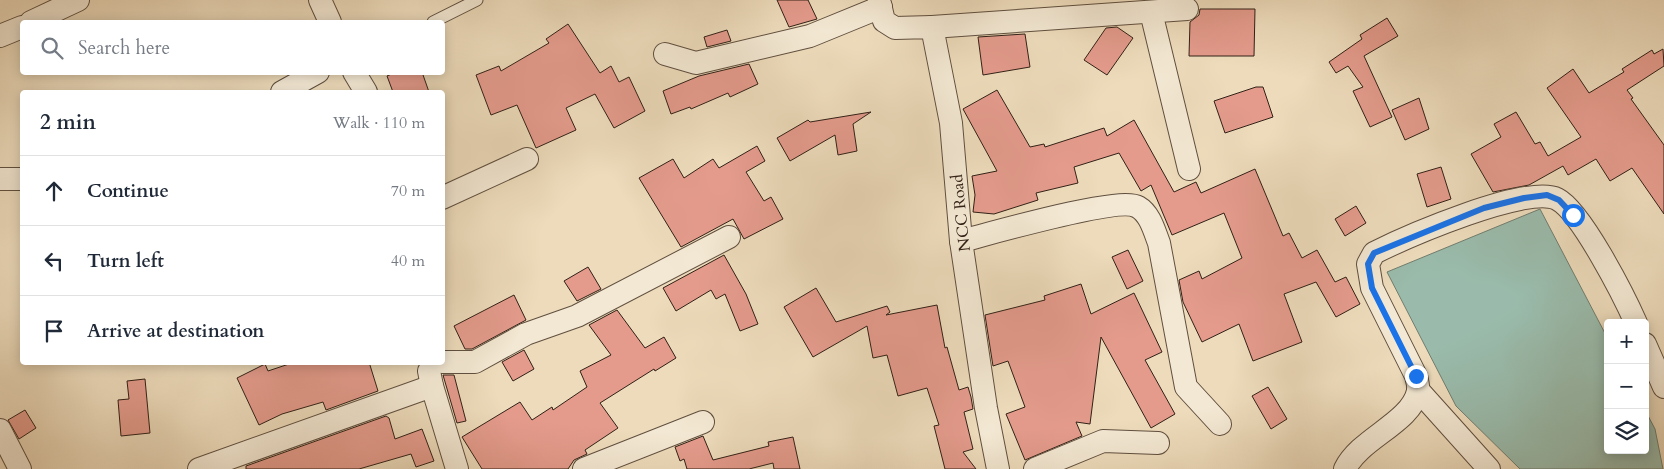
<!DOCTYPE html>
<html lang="en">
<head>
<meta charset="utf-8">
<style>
  :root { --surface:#fff; --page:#f6f6f7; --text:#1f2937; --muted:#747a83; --line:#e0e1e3 }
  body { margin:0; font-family:Cardo,serif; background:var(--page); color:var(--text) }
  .controls { position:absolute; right:15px; bottom:15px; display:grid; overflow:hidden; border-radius:5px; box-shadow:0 2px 12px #0003 }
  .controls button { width:45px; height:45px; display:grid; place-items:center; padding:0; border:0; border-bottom:1px solid var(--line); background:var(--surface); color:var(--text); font:25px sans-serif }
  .stop { position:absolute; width:15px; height:15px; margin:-11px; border:4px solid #1a73e8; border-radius:50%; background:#fff }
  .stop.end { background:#1a73e8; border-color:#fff; box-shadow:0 1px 5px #0008 }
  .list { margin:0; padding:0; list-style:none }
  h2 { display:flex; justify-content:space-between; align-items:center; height:65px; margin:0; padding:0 20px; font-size:21px }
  h2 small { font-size:16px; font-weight:400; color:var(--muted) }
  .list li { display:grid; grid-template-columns:32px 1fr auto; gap:15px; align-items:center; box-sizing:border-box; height:70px; padding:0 20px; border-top:1px solid var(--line) }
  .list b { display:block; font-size:19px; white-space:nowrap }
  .list em { font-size:16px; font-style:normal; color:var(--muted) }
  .icon { flex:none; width:28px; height:28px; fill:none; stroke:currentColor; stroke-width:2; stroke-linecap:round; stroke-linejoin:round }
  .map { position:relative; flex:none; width:1664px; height:469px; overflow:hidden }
  .search { position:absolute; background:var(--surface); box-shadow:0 2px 12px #0003; left:20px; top:20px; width:425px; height:55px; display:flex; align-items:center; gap:12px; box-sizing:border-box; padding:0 18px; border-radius:5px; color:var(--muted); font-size:19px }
  .panel { position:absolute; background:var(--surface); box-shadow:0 2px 12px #0003; left:20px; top:90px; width:425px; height:275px; border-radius:5px }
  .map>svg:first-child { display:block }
  .water { fill:#9abbab; stroke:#707d6f }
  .building { fill:#e49b8c; stroke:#312016 }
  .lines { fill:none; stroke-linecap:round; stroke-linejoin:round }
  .service-casing { stroke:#604f3f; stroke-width:13 }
  .minor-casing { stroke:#604f3f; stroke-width:24 }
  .service { stroke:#f3e8d3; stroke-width:11 }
  .minor { stroke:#f3e8d3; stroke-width:22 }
  .route { stroke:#1a73e8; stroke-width:6 }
  .labels { text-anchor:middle; stroke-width:4.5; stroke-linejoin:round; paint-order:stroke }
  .street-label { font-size:16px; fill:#312016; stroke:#f3e8d3 }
</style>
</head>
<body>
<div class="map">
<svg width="1664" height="469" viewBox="0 0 1664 469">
  <rect width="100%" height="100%" fill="#eddbbb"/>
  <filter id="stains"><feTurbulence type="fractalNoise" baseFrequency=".004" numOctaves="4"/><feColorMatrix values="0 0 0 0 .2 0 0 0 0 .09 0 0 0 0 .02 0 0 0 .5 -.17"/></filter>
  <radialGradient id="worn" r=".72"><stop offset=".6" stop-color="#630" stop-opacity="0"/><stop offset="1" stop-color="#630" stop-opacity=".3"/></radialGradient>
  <path class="water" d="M1540,209L1608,339V450H1645V410L1655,429L1663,469H1520L1456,406L1387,272Z"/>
  <g class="building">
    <path d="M777,0H808L817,19L789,27Z"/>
    <path d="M1200,9H1255L1254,56H1189L1190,22L1199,15Z"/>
    <path d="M1387,18L1398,36L1364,56L1392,117L1370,127L1353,91L1363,87L1348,66L1336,73L1329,62L1362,39L1360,35Z"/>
    <path d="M568,24L600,73L611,66L619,82L629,77L645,111L614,128L595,94L566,108L576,130L536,148L517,105L491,115L476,75L499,66L501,71L549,43L546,39Z"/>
    <path d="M1117,27L1133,38L1107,75L1084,60L1106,28Z"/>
    <path d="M727,30L731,41L707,47L704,37Z"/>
    <path d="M1025,34L1030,67L983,75L978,37Z"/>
    <path d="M1663,49L1664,66L1627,90L1633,98L1631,99L1664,145V214L1632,168L1610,181L1596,159L1568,175L1563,166L1529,185L1493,192L1471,154L1501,137L1494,124L1516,112L1535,144L1540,142L1548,156L1581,137L1547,88L1573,69L1589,93L1624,72L1622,69L1652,50L1654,54Z"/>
    <path d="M749,64L758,84L730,97L728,93L691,109L690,107L671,114L663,91L699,76Z"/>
    <path d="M396,72H422L429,92H393L387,76Z"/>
    <path d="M1256,87H1263L1273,117L1225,133L1214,101Z"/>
    <path d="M997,90L1030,147L1044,144L1045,147L1104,128L1107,136L1134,120L1174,192L1196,182L1201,193L1255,169L1283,236L1289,233L1302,258L1317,250L1335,282L1346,277L1360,304L1336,317L1316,282L1284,294L1302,342L1253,361L1239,324L1202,342L1183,302L1179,280L1199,271L1202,279L1242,258L1224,213L1172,235L1151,185L1141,191L1119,153L1074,167L1078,183L1036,193L1038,200L994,214L973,212L975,195L972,176L997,171L963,109Z"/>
    <path d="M1419,98L1429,129L1405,140L1392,110Z"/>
    <path d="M871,112L853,124L857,151L838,155L835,135L790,161L777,138L808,120L810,122Z"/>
    <path d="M757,146L765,161L746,172L764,201L771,197L783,219L744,239L733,219L681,247L639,178L673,159L684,178L713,159L719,168Z"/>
    <path d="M1441,167L1451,199L1427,207L1417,174Z"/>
    <path d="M1356,206L1366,223L1345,236L1335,219Z"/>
    <path d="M1128,250L1143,281L1127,289L1112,257Z"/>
    <path d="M724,255L746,294L758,324L740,331L725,294L716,299L711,290L676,311L663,288Z"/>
    <path d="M588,267L601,289L577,301L564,281Z"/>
    <path d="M1081,284L1091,314L1134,293L1162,352L1145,360L1175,414L1151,428L1101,337L1090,424L1076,422L1082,436L1025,460L1006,414L1025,407L1008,361L993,366L985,315L1045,300L1044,296Z"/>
    <path d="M816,288L836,322L887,306L890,312L886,315L937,305L945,348L947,347L959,390L968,387L971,397L973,409L964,412L973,449L963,452L976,469H945L934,426L939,425L927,388L898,396L887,355L873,358L867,326L813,357L784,307Z"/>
    <path d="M514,295L526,320L472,349H465L454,326Z"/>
    <path d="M617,310L645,348L664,337L676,358L655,371L654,369L600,403L618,428L585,450L587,454L574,460L568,469H482L462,437L520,402L532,420L552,407L553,410L587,387L580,371L611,355L589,325Z"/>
    <path d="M524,350L534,369L513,381L502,362Z"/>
    <path d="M295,362H369L378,391L326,410L323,402L282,414L259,425L237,378L265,364L268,371Z"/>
    <path d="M443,375H454L466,421L457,423Z"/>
    <path d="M145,379L150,433L121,436L118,400L129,399L127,381Z"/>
    <path d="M1268,387L1287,419L1271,429L1252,396Z"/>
    <path d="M25,410L36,428L19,439L8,420Z"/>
    <path d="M386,416L389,418L395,439L422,429L434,461L416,467L411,454L359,469H246V466Z"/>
    <path d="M703,436L713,460L769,446L768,442L793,437L800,469H774L773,463L749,469H687L684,459L680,461L675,447Z"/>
  </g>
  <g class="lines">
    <defs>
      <path id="service" d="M433,22L477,0"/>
      <g id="minor">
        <path d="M320,0L330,22"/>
        <path d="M879,0L884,21L895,28L932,27L951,123L961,241L986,408L998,469"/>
        <path d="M1151,12L1189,169"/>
        <path d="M31,22L78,0"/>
        <path d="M932,27L1187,9"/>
        <path d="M0,36L22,27"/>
        <path d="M665,54L696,63L810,36L881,7"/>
        <path d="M354,72L366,92"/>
        <path d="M282,92L318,72"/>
        <path d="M0,179H22"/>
        <path d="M442,198L527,159"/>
        <path d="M961,241C989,234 1119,196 1138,207C1150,214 1154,230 1159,243L1186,387L1220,424"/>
        <path d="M1645,344L1664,387"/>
        <path d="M442,362H475L526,334L577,316L729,237"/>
        <path d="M429,371L432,386L457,469"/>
        <path d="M1418,390L1489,469"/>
        <path d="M0,430L20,469"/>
        <path d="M199,469L432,386"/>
        <path d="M584,469L703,422"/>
        <path d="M1035,469L1103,441L1158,443"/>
        <path d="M1345,469C1360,438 1411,423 1418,391C1419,387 1417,380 1416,376L1372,288L1368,264L1374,253C1406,237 1527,184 1557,199C1581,211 1624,296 1636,323"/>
      </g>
    </defs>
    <use href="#service" class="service-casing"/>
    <use href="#minor" class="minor-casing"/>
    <use href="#service" class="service"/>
    <use href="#minor" class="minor"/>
  </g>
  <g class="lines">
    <path class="route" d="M1416,376L1372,288L1368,264L1374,253L1484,208L1524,198L1547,195L1559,200L1573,215"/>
  </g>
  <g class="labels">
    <g class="street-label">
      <text transform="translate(960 213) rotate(-96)" y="6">NCC Road</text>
    </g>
  </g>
  <rect width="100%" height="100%" filter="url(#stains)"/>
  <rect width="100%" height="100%" fill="url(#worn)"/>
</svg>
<div class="controls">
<button>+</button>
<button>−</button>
<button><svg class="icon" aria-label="layers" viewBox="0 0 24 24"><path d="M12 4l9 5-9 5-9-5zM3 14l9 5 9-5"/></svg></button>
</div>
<div class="stop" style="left:1573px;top:215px"></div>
<div class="stop end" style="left:1416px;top:376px"></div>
<div class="search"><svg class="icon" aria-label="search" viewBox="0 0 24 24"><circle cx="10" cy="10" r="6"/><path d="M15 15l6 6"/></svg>Search here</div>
<section class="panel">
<h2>2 min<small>Walk · 110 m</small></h2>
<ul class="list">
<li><svg class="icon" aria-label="ahead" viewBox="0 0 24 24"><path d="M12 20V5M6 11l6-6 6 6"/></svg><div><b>Continue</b></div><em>70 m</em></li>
<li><svg class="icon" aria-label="left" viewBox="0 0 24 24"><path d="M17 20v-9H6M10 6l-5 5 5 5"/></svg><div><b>Turn left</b></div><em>40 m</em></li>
<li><svg class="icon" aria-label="arrive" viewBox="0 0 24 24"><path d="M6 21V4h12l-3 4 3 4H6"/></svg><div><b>Arrive at destination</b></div></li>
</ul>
</section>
</div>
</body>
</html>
